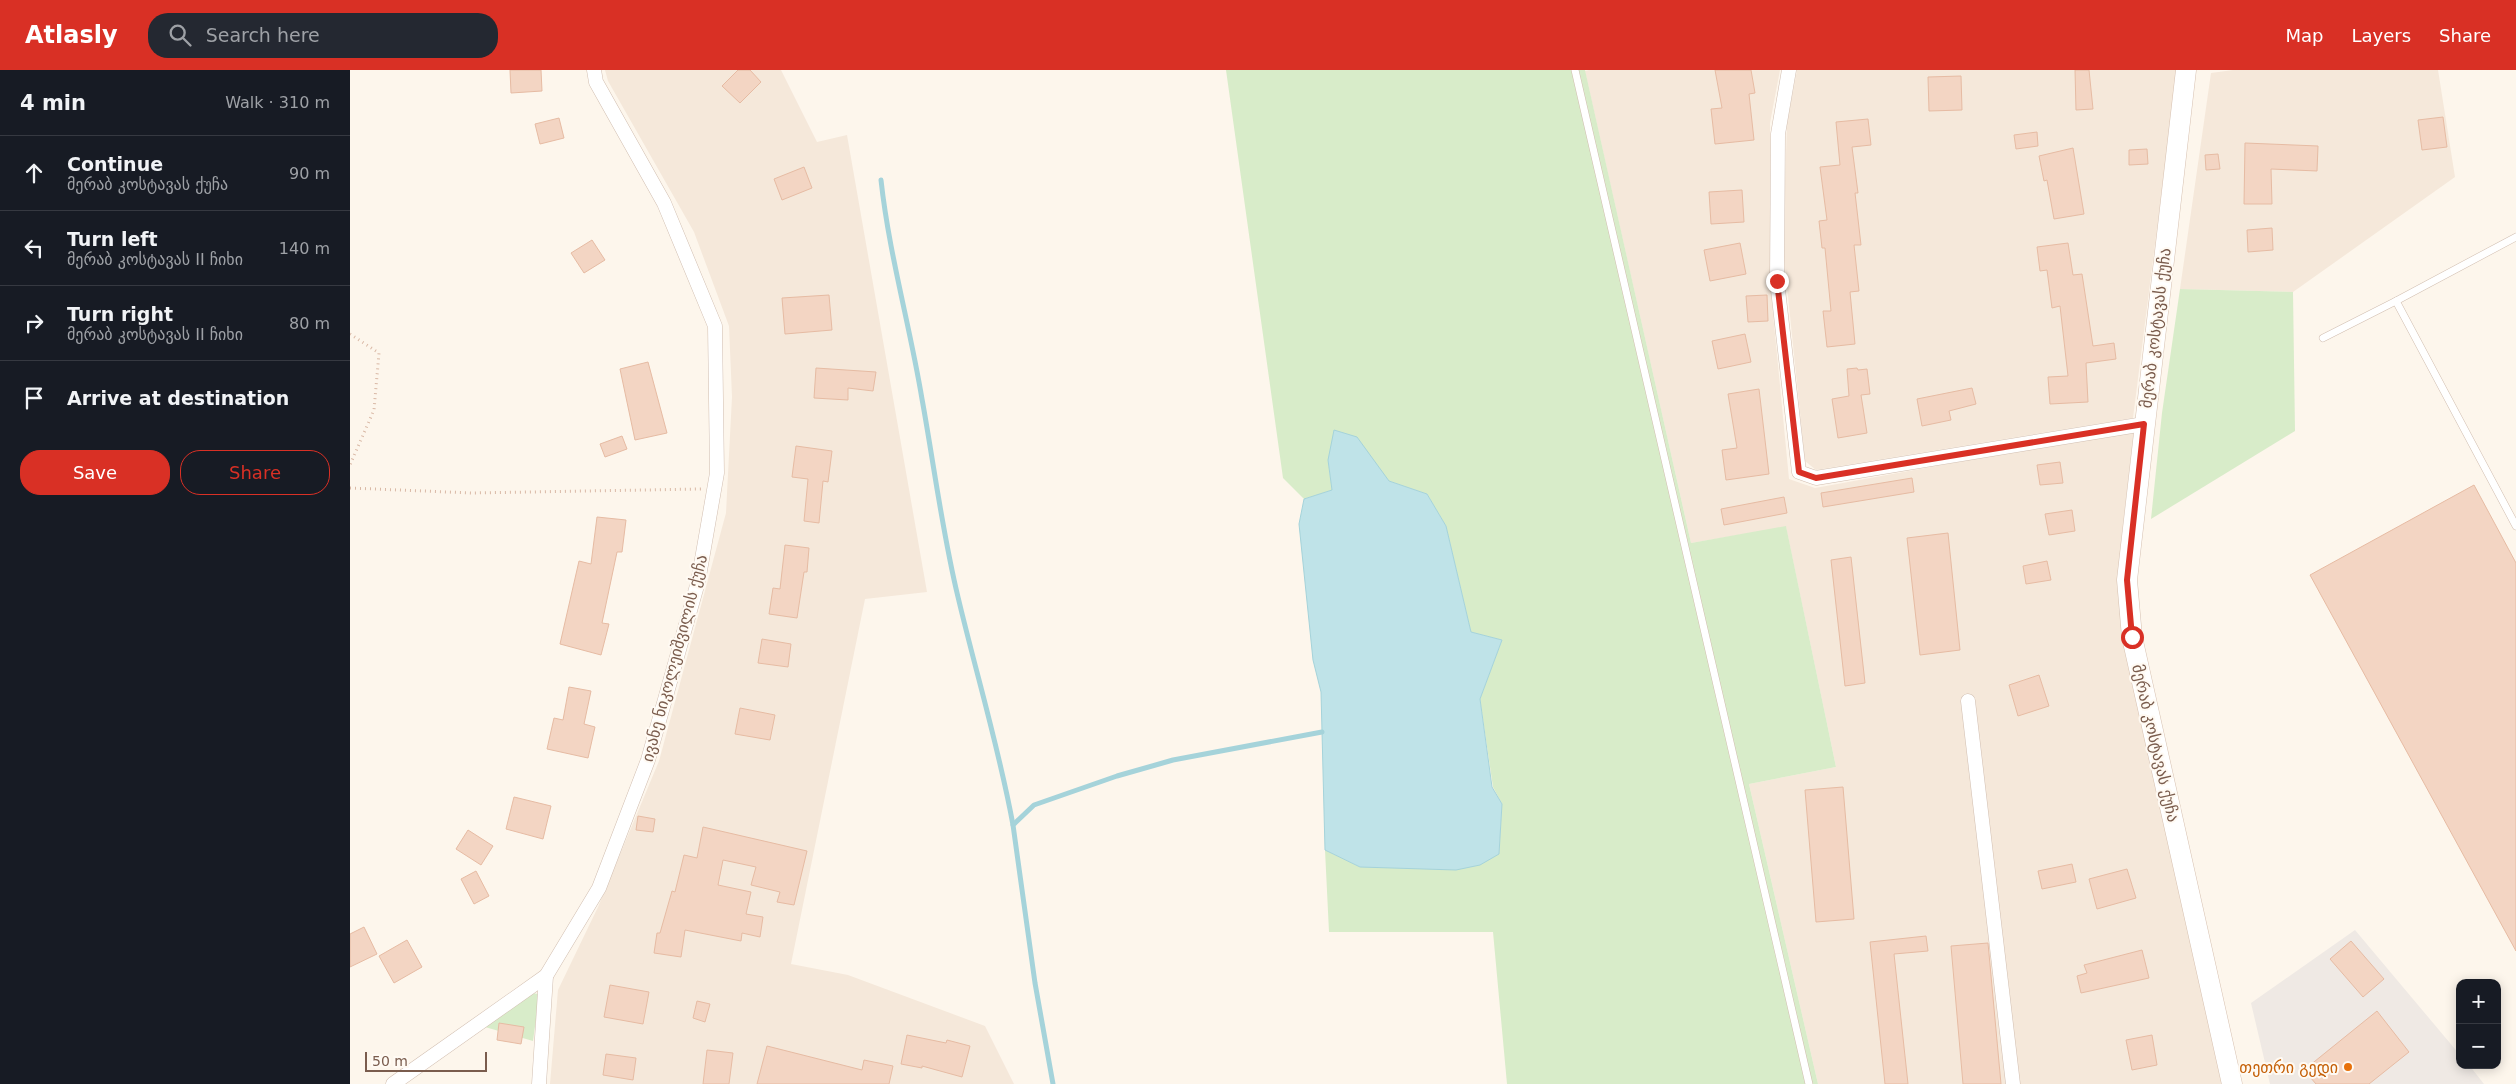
<!DOCTYPE html>
<html lang="en">
<head>
<meta charset="utf-8">
<style>
  :root { --surface:#171b24; --page:#242831; --text:#f1f3f6; --muted:#9ea1a6; --line:#363941; --accent:#d93025 }
  body { margin:0; font-family:"DejaVu Sans","Noto Sans Georgian",sans-serif; background:var(--page); color:var(--text) }
  .controls { position:absolute; right:15px; bottom:15px; display:grid; overflow:hidden; border-radius:10px; box-shadow:0 2px 12px #0003 }
  .controls button { width:45px; height:45px; display:grid; place-items:center; padding:0; border:0; border-bottom:1px solid var(--line); background:var(--surface); color:var(--text); font:25px sans-serif }
  .scale { position:absolute; left:15px; bottom:12px; width:122px; box-sizing:border-box; padding-left:5px; border:2px solid #7a5c4d; border-top:0; font-size:14px; line-height:18px; white-space:nowrap; color:#7a5c4d; -webkit-text-stroke:4px #fffaf3; paint-order:stroke }
  .stop { position:absolute; width:15px; height:15px; margin:-11px; border:4px solid #d93025; border-radius:50%; background:#fff }
  .stop.end { background:#d93025; border-color:#fff; box-shadow:0 1px 5px #0008 }
  .list { margin:0; padding:0; list-style:none }
  h2 { display:flex; justify-content:space-between; align-items:center; height:65px; margin:0; padding:0 20px; font-size:21px }
  h2 small { font-size:16px; font-weight:400; color:var(--muted) }
  .list li { display:grid; grid-template-columns:32px 1fr auto; gap:15px; align-items:center; box-sizing:border-box; height:75px; padding:0 20px; border-top:1px solid var(--line) }
  .list b { display:block; font-size:19px; white-space:nowrap }
  .list p { margin:0; font-size:16px; white-space:nowrap; color:var(--muted) }
  .list em { font-size:16px; font-style:normal; color:var(--muted) }
  .actions { display:flex; gap:10px; padding:15px 20px }
  .actions a { flex:1; padding:11px 0; border:1px solid var(--accent); border-radius:20px; text-align:center; font-size:18px; color:var(--accent) }
  .actions .main { background:var(--accent); color:#fff }
  .icon { flex:none; width:28px; height:28px; fill:none; stroke:currentColor; stroke-width:2; stroke-linecap:round; stroke-linejoin:round }
  .map { position:relative; flex:none; width:2166px; height:1014px; overflow:hidden }
  header { display:flex; align-items:center; gap:30px; box-sizing:border-box; height:70px; padding:0 25px; background:var(--accent); color:#fff }
  header strong { font-size:24px }
  nav { display:flex; gap:28px; margin-inline-start:auto; font-size:18px }
  .search { width:350px; height:45px; background:var(--page); display:flex; align-items:center; gap:12px; box-sizing:border-box; padding:0 18px; border-radius:20px; color:var(--muted); font-size:19px }
  main { display:flex }
  aside { flex:1; background:var(--surface) }
  .map>svg:first-child { display:block }
  .residential { fill:#f5e8da }
  .industrial { fill:#efe9e4 }
  .green { fill:#d8ecc9 }
  .water { fill:#bfe3e8; stroke:#a5d3da }
  .lines { fill:none; stroke-linecap:round; stroke-linejoin:round }
  .stream { stroke:#a5d3da; stroke-width:5 }
  .building { fill:#f3d5c3; stroke:#e6bba3 }
  .service-casing { stroke:#d1beb0; stroke-width:8 }
  .minor-casing { stroke:#d1beb0; stroke-width:15 }
  .secondary-casing { stroke:#d6c0b0; stroke-width:21 }
  .path { stroke:#d9b8a5; stroke-width:3; stroke-dasharray:1 4; stroke-linecap:butt }
  .service { stroke:#fff; stroke-width:7 }
  .minor { stroke:#fff; stroke-width:14 }
  .secondary { stroke:#fff; stroke-width:20 }
  .route { stroke:#d93025; stroke-width:6 }
  .food-dot { fill:#e8710a; stroke:#fffaf3; stroke-width:2 }
  .labels { text-anchor:middle; stroke-width:4; stroke-linejoin:round; paint-order:stroke }
  .street-label { font-size:16px; fill:#7a5c4d; stroke:#fffaf3 }
  .food-label { font-size:16px; fill:#c56008; stroke:#fffaf3; text-anchor:end }
</style>
</head>
<body>
<header>
<strong>Atlasly</strong>
<div class="search"><svg class="icon" aria-label="search" viewBox="0 0 24 24"><circle cx="10" cy="10" r="6"/><path d="M15 15l6 6"/></svg>Search here</div>
<nav><a>Map</a><a>Layers</a><a>Share</a></nav>
</header>
<main>
<aside>
<h2>4 min<small>Walk · 310 m</small></h2>
<ul class="list">
<li><svg class="icon" aria-label="ahead" viewBox="0 0 24 24"><path d="M12 20V5M6 11l6-6 6 6"/></svg><div><b>Continue</b><p>მერაბ კოსტავას ქუჩა</p></div><em>90 m</em></li>
<li><svg class="icon" aria-label="left" viewBox="0 0 24 24"><path d="M17 20v-9H6M10 6l-5 5 5 5"/></svg><div><b>Turn left</b><p>მერაბ კოსტავას II ჩიხი</p></div><em>140 m</em></li>
<li><svg class="icon" aria-label="right" viewBox="0 0 24 24"><path d="M7 20v-9h11M14 6l5 5-5 5"/></svg><div><b>Turn right</b><p>მერაბ კოსტავას II ჩიხი</p></div><em>80 m</em></li>
<li><svg class="icon" aria-label="arrive" viewBox="0 0 24 24"><path d="M6 21V4h12l-3 4 3 4H6"/></svg><div><b>Arrive at destination</b></div></li>
</ul>
<div class="actions"><a class="main">Save</a><a>Share</a></div>
</aside>
<div class="map">
<svg width="2166" height="1014" viewBox="0 0 2166 1014">
  <rect width="100%" height="100%" fill="#fdf6ec"/>
  <g class="residential">
    <path d="M255,0H431L467,72L497,65L577,522L515,529L441,894L498,905L635,956L664,1014H200L208,920L248,837L309,691L376,443L382,327L379,256L344,162L258,11Z"/>
    <path d="M1239,0H1430L1420,53V212L1439,409L1465,418L1784,360L1771,471L1770,541L1873,1014H1468L1399,714L1486,697L1436,457L1341,473L1235,1Z"/>
    <path d="M1447,0H1827L1783,348L1466,400L1455,391L1433,178L1437,53Z"/>
    <path d="M1883,0H2088L2105,107L1943,222L1830,219L1861,3Z"/>
  </g>
  <path class="industrial" d="M2005,860L2110,985V995H2119L2134,1014H1920L1901,933Z"/>
  <g class="green">
    <path d="M876,0H1235L1341,473L1436,456L1486,697L1399,714L1468,1014H1157L1143,862H979L975,780L1010,797L1149,784L1152,734L1143,717L1130,629L1152,570L1121,562L1096,456L1077,424L1039,411L1023,393L978,390L982,420L954,429L933,408Z"/>
    <path d="M1830,219L1943,222L1945,361L1801,449L1812,343Z"/>
    <path d="M182,923L188,924L189,928L183,971L135,957Z"/>
  </g>
  <path class="water" d="M984,360L1007,367L1039,411L1077,424L1096,456L1121,562L1152,570L1130,629L1142,717L1152,734L1149,784L1130,795L1106,800L1010,797L975,780L971,622L963,590L949,454L954,429L982,420L978,390Z"/>
  <g class="lines">
    <g class="stream">
      <path d="M531,110C539,184 560,256 572,329C584,395 592,461 608,527C626,603 649,678 663,755"/>
      <path d="M703,1014L685,913L663,755L684,735L767,706L823,690L972,662"/>
    </g>
  </g>
  <g class="building">
    <path d="M160,0H191L192,21L161,23Z"/>
    <path d="M388,0H400L411,12L390,33L372,16Z"/>
    <path d="M1365,0H1401L1405,23L1399,24L1404,70L1365,74L1361,39L1372,38Z"/>
    <path d="M1725,0H1739L1743,39L1726,40Z"/>
    <path d="M1611,6L1612,40L1579,41L1578,7Z"/>
    <path d="M2093,47L2097,77L2072,80L2068,50Z"/>
    <path d="M209,48L214,68L190,74L185,54Z"/>
    <path d="M1518,49L1521,75L1502,77L1508,123H1505L1511,175H1504L1509,221L1500,222L1505,274L1477,277L1473,241H1481L1475,178H1472L1469,151L1477,150L1470,97L1490,95L1486,52Z"/>
    <path d="M1687,62L1688,76L1666,79L1664,65Z"/>
    <path d="M1895,73L1968,76L1967,101L1921,99L1922,134H1894Z"/>
    <path d="M1723,78L1734,144L1704,149L1697,110L1694,111L1689,86Z"/>
    <path d="M1797,79L1798,94L1779,95V80Z"/>
    <path d="M1868,84L1870,99L1856,100L1855,85Z"/>
    <path d="M454,97L462,118L432,130L424,109Z"/>
    <path d="M1392,120L1394,152L1361,154L1359,122Z"/>
    <path d="M1922,158L1923,180L1898,182L1897,160Z"/>
    <path d="M242,170L255,190L234,203L221,183Z"/>
    <path d="M1390,173L1396,204L1360,211L1354,180Z"/>
    <path d="M1718,173L1723,205L1732,204L1743,276L1764,273L1766,289L1736,293L1738,332L1700,334L1698,307L1718,306L1710,236L1702,238L1697,200L1690,201L1687,177Z"/>
    <path d="M479,225L482,260L435,264L432,228Z"/>
    <path d="M1417,225L1418,251L1398,252L1396,226Z"/>
    <path d="M1395,264L1401,292L1368,299L1362,271Z"/>
    <path d="M298,292L317,363L285,370L270,299Z"/>
    <path d="M466,298L526,302L523,321L498,318V330L464,328Z"/>
    <path d="M1507,298L1508,300L1517,299L1520,324L1511,325L1517,363L1488,368L1482,329L1499,326L1497,299Z"/>
    <path d="M1622,318L1626,334L1599,341L1601,350L1572,356L1567,329Z"/>
    <path d="M1409,319L1419,404L1376,410L1372,380L1387,378L1378,324Z"/>
    <path d="M272,366L277,379L255,387L250,374Z"/>
    <path d="M446,376L482,381L478,412L473,411L469,453L454,451L458,409L442,407Z"/>
    <path d="M1710,392L1713,413L1690,415L1687,395Z"/>
    <path d="M1562,408L1564,422L1473,437L1471,423Z"/>
    <path d="M2124,415L2166,493V881L1960,505Z"/>
    <path d="M1434,427L1437,443L1374,455L1371,439Z"/>
    <path d="M1722,440L1725,461L1699,465L1695,444Z"/>
    <path d="M247,447L276,450L272,482H267L252,553L259,554L251,585L210,574L229,491L241,494Z"/>
    <path d="M1598,463L1610,580L1570,585L1557,468Z"/>
    <path d="M435,475L459,478L457,502H454L447,548L419,544L423,518L430,519Z"/>
    <path d="M1501,487L1515,613L1495,616L1481,490Z"/>
    <path d="M1697,491L1701,510L1676,514L1673,496Z"/>
    <path d="M412,569L441,574L438,597L408,593Z"/>
    <path d="M1689,605L1699,636L1668,646L1659,615Z"/>
    <path d="M219,617L241,621L234,654L245,657L238,688L197,679L204,648L213,650Z"/>
    <path d="M390,638L425,645L420,670L385,664Z"/>
    <path d="M1493,717L1504,849L1466,852L1455,720Z"/>
    <path d="M164,727L201,736L193,769L156,759Z"/>
    <path d="M288,746L305,749L303,762L286,760Z"/>
    <path d="M353,757L457,781L444,835L427,832L430,822L401,815L406,797L373,790L368,815L401,822L396,844L413,847L410,867L392,863L391,871L335,860L331,887L304,883L307,863H310L322,821L325,822L334,785L347,788Z"/>
    <path d="M118,760L143,776L131,795L106,779Z"/>
    <path d="M1722,794L1726,812L1692,819L1688,801Z"/>
    <path d="M1777,799L1786,828L1747,839L1739,809Z"/>
    <path d="M126,801L139,826L124,834L111,809Z"/>
    <path d="M14,857L27,884L0,897V864Z"/>
    <path d="M1576,866L1578,881L1544,884L1558,1014H1535L1520,872Z"/>
    <path d="M57,870L72,897L44,913L29,886Z"/>
    <path d="M2001,871L2034,909L2013,927L1980,889Z"/>
    <path d="M1638,873L1651,1014H1613L1601,876Z"/>
    <path d="M1792,880L1799,908L1731,923L1727,906L1737,903L1734,895Z"/>
    <path d="M260,915L299,922L293,954L254,947Z"/>
    <path d="M347,931L360,934L355,952L343,948Z"/>
    <path d="M2027,941L2059,982L2019,1014H1966L1954,1000Z"/>
    <path d="M149,953L174,957L171,974L147,970Z"/>
    <path d="M557,965L596,973L597,970L620,976L612,1007L572,996V998L551,994Z"/>
    <path d="M1802,965L1807,995L1782,1000L1776,970Z"/>
    <path d="M417,976L512,1000L514,990L543,996L539,1014H407Z"/>
    <path d="M357,980L383,983L379,1014H353Z"/>
    <path d="M256,984L286,988L283,1010L253,1005Z"/>
  </g>
  <g class="lines">
    <defs>
      <g id="service">
        <path d="M1225,0L1459,1014"/>
        <path d="M2166,167L2046,231L2166,456"/>
        <path d="M1973,268L2046,231"/>
      </g>
      <g id="minor">
        <path d="M1439,0L1428,64L1427,211L1449,402L1466,408L1794,354"/>
        <path d="M1618,631L1663,1014"/>
        <path d="M43,1014L196,906L249,818L298,690L348,512L367,403L365,256L314,133L246,12L244,0"/>
        <path d="M189,1014L196,906"/>
      </g>
      <path id="secondary" d="M1836,0L1777,510L1782,567L1882,1014"/>
    </defs>
    <use href="#service" class="service-casing"/>
    <use href="#minor" class="minor-casing"/>
    <use href="#secondary" class="secondary-casing"/>
    <g class="path">
      <path d="M0,264L29,283L24,340L0,395"/>
      <path d="M0,418L122,423L351,419"/>
    </g>
    <use href="#service" class="service"/>
    <use href="#minor" class="minor"/>
    <use href="#secondary" class="secondary"/>
  </g>
  <g class="lines">
    <path class="route" d="M1427,211L1449,402L1466,408L1794,354L1777,510L1782,567"/>
  </g>
  <circle class="food-dot" cx="1998" cy="997" r="5"/>
  <g class="labels">
    <g class="street-label">
      <text transform="translate(1805 258) rotate(-83)" y="6">მერაბ კოსტავას ქუჩა</text>
      <text transform="translate(324 588) rotate(-75)" y="6">ივანე ნიკოლეიშვილის ქუჩა</text>
      <text transform="translate(1806 673) rotate(77)" y="6">მერაბ კოსტავას ქუჩა</text>
    </g>
    <g class="food-label">
      <text x="1988" y="1003">თეთრი გედი</text>
    </g>
  </g>
</svg>
<div class="controls">
<button>+</button>
<button>−</button>
</div>
<div class="scale">50 m</div>
<div class="stop" style="left:1782px;top:567px"></div>
<div class="stop end" style="left:1427px;top:211px"></div>
</div>
</main>
</body>
</html>
